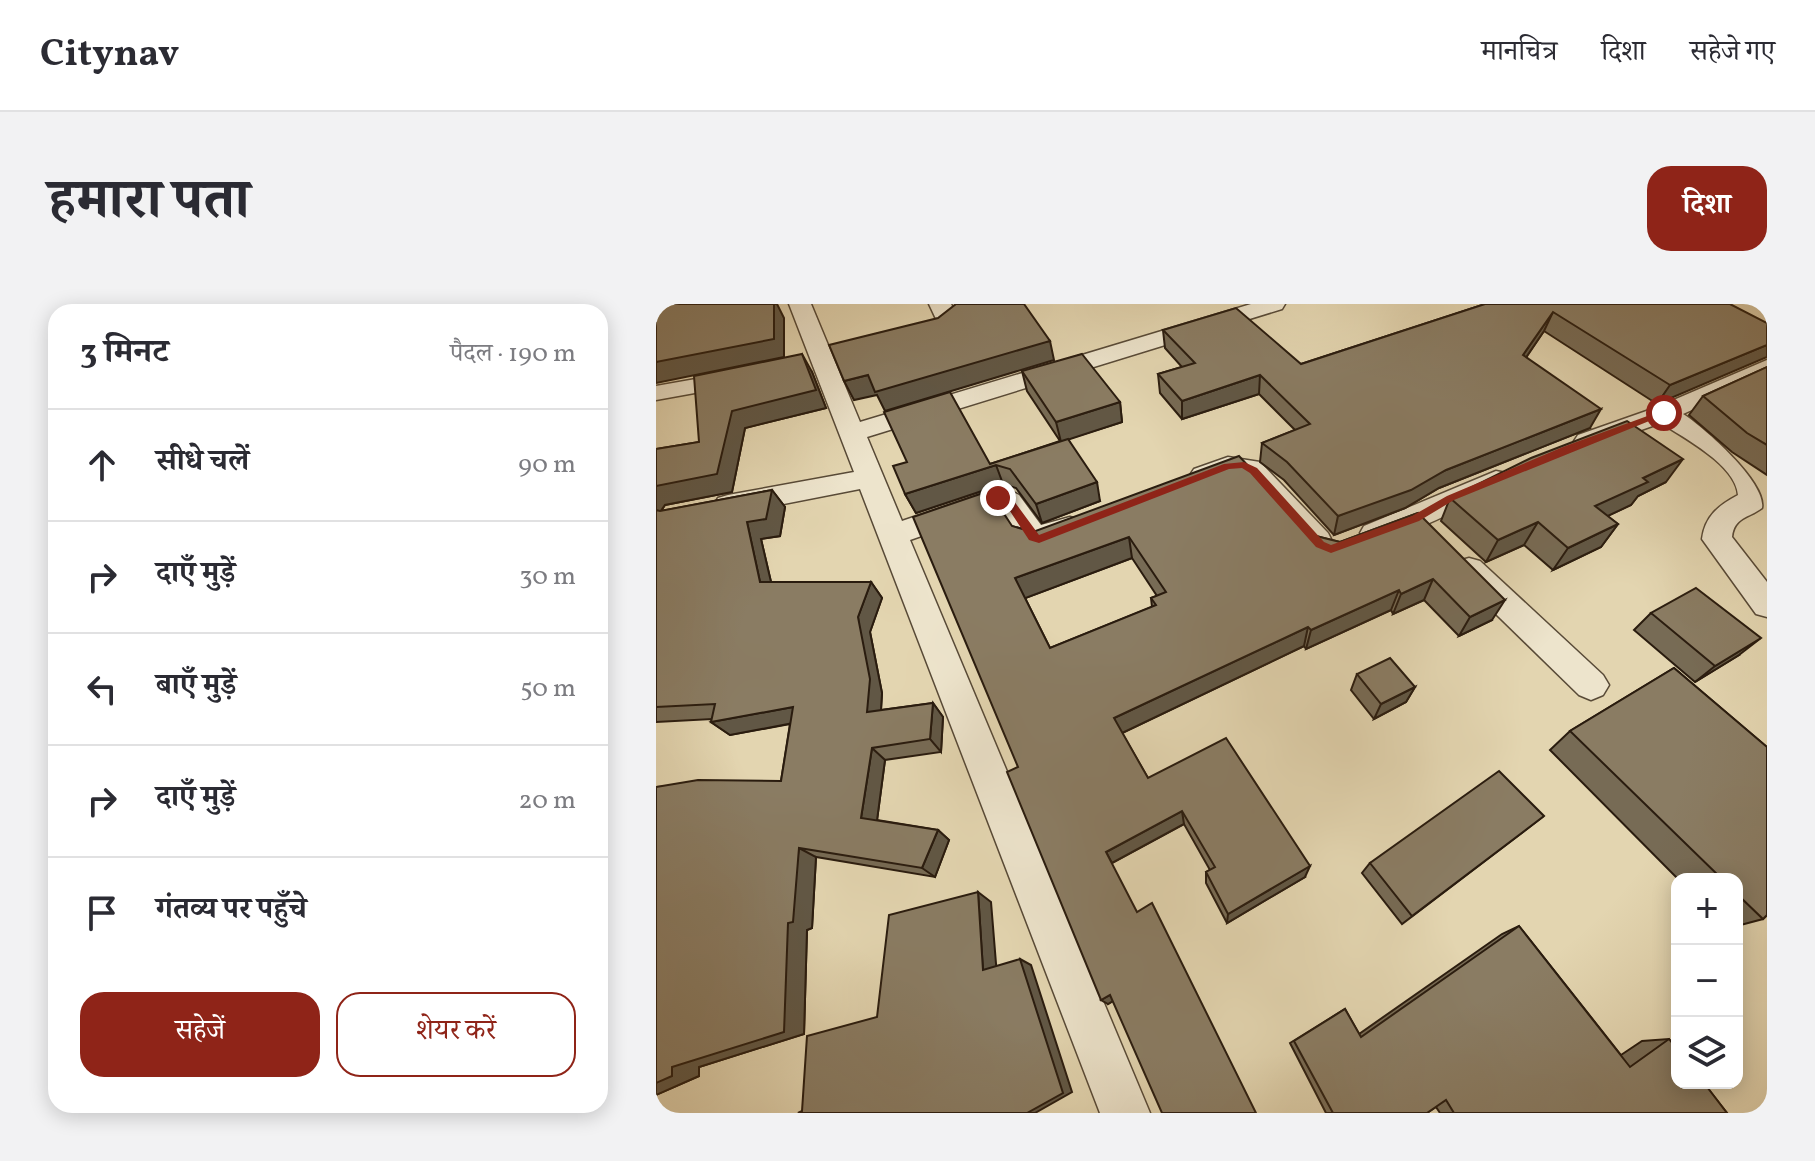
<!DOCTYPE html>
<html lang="hi">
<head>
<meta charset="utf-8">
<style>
  :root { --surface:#fff; --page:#f2f2f3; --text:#2b2b33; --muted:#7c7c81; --line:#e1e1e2; --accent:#8f2418 }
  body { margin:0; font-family:Vollkorn,"Noto Serif Devanagari",serif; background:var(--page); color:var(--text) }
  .controls { position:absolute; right:24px; bottom:24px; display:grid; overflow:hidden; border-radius:16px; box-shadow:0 4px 20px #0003 }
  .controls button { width:72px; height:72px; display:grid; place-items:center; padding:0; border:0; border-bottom:2px solid var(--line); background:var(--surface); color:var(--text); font:40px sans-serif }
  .stop { position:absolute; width:24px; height:24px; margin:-18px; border:6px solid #8f2418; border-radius:50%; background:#fff }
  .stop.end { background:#8f2418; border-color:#fff; box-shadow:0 2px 8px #0008 }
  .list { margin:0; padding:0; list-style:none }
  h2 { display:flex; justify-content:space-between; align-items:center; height:104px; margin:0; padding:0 32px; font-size:34px }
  h2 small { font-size:26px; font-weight:400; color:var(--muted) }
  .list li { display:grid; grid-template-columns:52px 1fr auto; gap:24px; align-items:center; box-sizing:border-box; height:112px; padding:0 32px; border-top:2px solid var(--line) }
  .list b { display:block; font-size:30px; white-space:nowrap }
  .list em { font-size:26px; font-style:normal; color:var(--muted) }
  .actions { display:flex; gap:16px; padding:24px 32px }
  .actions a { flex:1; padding:18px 0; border:2px solid var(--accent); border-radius:24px; text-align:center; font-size:28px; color:var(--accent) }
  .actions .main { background:var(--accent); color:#fff }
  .icon { flex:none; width:44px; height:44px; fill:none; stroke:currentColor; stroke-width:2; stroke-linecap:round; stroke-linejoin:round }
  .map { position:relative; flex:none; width:1111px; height:809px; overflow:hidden; border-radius:24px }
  header { display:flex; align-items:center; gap:48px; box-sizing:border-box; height:112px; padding:0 40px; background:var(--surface); border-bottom:2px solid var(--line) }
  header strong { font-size:38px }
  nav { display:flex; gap:44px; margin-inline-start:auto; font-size:28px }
  .intro { display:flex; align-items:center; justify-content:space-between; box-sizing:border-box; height:192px; padding:0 48px }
  h1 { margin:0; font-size:56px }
  .button { padding:20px 36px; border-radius:24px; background:var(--accent); color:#fff; font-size:28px; font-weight:700 }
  main { display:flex; gap:48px; padding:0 48px }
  aside { flex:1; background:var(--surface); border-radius:24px; box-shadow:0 4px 20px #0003 }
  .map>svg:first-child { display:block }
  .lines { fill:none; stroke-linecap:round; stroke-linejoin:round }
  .street-casing { stroke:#584a37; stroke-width:3 }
  .street { fill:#ede4cc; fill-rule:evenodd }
  .wall { fill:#776b55; stroke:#2a1c0f; stroke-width:2; fill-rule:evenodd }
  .shaded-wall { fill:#615745; stroke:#2a1c0f; stroke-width:2 }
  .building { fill:#8a7c63; stroke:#2a1c0f; stroke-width:2; fill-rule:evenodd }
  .route { fill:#8f2418 }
</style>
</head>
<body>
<header>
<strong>Citynav</strong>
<nav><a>मानचित्र</a><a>दिशा</a><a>सहेजे गए</a></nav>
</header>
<div class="intro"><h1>हमारा पता</h1><a class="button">दिशा</a></div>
<main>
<aside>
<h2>3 मिनट<small>पैदल · 190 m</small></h2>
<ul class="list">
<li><svg class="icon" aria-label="ahead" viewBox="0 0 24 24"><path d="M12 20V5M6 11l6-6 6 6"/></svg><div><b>सीधे चलें</b></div><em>90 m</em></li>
<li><svg class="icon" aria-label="right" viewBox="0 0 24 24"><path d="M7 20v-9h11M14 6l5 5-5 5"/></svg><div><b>दाएँ मुड़ें</b></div><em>30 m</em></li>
<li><svg class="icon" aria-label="left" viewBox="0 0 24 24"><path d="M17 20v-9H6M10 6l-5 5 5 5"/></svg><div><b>बाएँ मुड़ें</b></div><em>50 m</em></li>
<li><svg class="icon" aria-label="right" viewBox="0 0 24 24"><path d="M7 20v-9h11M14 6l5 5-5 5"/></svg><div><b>दाएँ मुड़ें</b></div><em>20 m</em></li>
<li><svg class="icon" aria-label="arrive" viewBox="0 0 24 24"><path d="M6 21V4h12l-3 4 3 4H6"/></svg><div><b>गंतव्य पर पहुँचे</b></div></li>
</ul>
<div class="actions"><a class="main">सहेजें</a><a>शेयर करें</a></div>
</aside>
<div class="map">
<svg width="1111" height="809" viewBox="0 0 1111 809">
  <rect width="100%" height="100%" fill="#e3d5b0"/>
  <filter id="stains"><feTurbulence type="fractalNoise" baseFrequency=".0025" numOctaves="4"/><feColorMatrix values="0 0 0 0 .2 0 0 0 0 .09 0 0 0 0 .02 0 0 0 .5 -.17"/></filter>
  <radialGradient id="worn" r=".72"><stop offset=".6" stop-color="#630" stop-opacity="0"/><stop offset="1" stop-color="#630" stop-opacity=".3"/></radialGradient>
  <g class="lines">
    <defs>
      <g id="street">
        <path d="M133,0H155L204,118L595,0H629L626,5L211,133L246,217L346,183L363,191L385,221L414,213L424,216L429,223L424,230C367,248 377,254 342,205L254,236L494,809H444L204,185L72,211L62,208L58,201L62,194L72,191L198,168Z"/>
        <path d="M273,0H295L304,18C295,31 266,40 251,36L248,31L251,26L281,17Z"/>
        <path d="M1111,56V72L1027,110C1044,120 1111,178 1106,204C1093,214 1078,213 1076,233L1111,278V313L1100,310L1046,235C1049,212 1063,201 1082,191C1080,161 1028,134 1005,119L931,145L922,143L918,137L922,131L999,104Z"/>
        <path d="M85,67L94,69L97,74L94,79L0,96V82Z"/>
        <path d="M572,153L604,158L672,229L676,237L672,245L661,248L650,245L586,172C569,171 555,182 538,177L534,171L538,165Z"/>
        <path d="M840,167L850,169L854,176L850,183C820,195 735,244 708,236L704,229L708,222Z"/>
        <path d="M813,254L824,257L947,371L953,381L947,391L935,396L923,391L802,273L797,265L802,257Z"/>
      </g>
    </defs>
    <use href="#street" class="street-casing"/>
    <use href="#street" class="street"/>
  </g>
  <g class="wall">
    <path d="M829,0H1074L1001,100L888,27L870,53L934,124L783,184L749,204L678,231L628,176L604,158L606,139L639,126L603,90L526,115L504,89L502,70L526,63L509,44L507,26L645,60Z"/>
    <path d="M1111,63V171L1076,148L1033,111L1047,92Z"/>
    <path d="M366,67L464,98L466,118L412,135L444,197L386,219L360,184L347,180L260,209L249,190L251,158L334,160L404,137L371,87Z"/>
    <path d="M156,68L170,104L89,124L76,188L9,201L5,207L116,186L129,203L124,232L105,235L115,278H215L226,294L214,328L226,389L225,406L277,399L287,413L285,448L229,456L221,516L282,526L293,536L279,573L160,553L156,624L151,626L148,730L43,763V772L0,791V483L125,477L134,420L74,431L55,418L56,415L0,418V145L43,138Z"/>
    <path d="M1010,178L982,192L975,201L951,212L962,220L945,243L897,266L868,241L830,258L785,217L794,194Z"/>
    <path d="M762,209L836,316L803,332L768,296L737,310L735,306L650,345L648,342L466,429L492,474L649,573L571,619L550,579V568L554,566L528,520L456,559L457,697L452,700L362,463L356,222L377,228L656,231L684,238ZM476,254L501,292L495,294L496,303L394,344L369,294Z"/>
    <path d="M995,309L1083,351L1039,378L978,326Z"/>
    <path d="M1018,364L1111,443V611L1107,615L1081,622V575H1022L894,446L914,427Z"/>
    <path d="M701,370L759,383L750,398L718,415L695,386Z"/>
    <path d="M888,512L746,620L706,569L714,559Z"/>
    <path d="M863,622L965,751L986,737L1013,735L1071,809H784L780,803L771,809H670L634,739L689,705L703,730L846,630Z"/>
  </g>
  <g class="shaded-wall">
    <path d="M114,0H121L128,14V53L0,79V58Z"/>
    <path d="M897,8L888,27L859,70L867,51Z"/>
    <path d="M394,37L398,56L229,107L221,91L198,96L188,77L212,71Z"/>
    <path d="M1111,41V53L1001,100L1014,81Z"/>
    <path d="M146,50L156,68L170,104L89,124L76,188L9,201L2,211L0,212V182L76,107Z"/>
    <path d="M604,71L603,90L526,115V97Z"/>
    <path d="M464,98L466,118L405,138L400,118Z"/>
    <path d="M945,105L934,124L783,184L749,204L678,231L682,212L790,166Z"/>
    <path d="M1027,155L1010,178L982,192L975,201L924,225L939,202L987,174Z"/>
    <path d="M340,161L347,180L260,209L249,190Z"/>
    <path d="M441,178L444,197L386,219L380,200Z"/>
    <path d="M116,186L129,203L124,232L105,235L119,295L104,278L91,218Z"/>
    <path d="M882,218L868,241L830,258L842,236Z"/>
    <path d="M962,220L945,243L897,266L912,244Z"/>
    <path d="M473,233L476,254L367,295L359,274Z"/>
    <path d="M777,275L768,296L737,310L745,290Z"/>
    <path d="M215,278L226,294L214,328L226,389L224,422L211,408L202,313Z"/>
    <path d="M743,286L735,306L650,345L655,326Z"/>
    <path d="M849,296L836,316L803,332L814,313Z"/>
    <path d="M652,323L648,342L462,431L458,414Z"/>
    <path d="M1105,334L1083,351L1039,378L1059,362Z"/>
    <path d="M759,383L750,398L718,415L725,400Z"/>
    <path d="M277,399L287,413L285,448L274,435Z"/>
    <path d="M137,403L153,416L74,431L55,418Z"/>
    <path d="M216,444L229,456L220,524L205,514Z"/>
    <path d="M526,507L528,520L456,559L450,548Z"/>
    <path d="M282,526L293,536L279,573L266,564Z"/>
    <path d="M143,544L160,553L156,624L151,626L148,730L43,763V772L0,791V779L16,763L132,619Z"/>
    <path d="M654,562L649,573L571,619L572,610Z"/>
    <path d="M322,588L335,598L341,672L327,666Z"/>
    <path d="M364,655L375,661L416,788L379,809H371Z"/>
    <path d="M454,691L460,695L452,700L445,696Z"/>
  </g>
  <g class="building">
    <path d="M0,0H118V35L0,58Z"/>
    <path d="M300,0H368L394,37L219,88L212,71L188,77L173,41L282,14Z"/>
    <path d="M829,0H1074L1111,19V41L1014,81L897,8L867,51L945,105L790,166L755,186L682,212L631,158L606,139L654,120L604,71L526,97L502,70L539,59L507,26L580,4L645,60Z"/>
    <path d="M146,50L160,86L76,107L61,170L0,182V145L43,138L38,72Z"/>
    <path d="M426,50L464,98L400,118L366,67Z"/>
    <path d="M1111,63V141L1091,129L1047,92Z"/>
    <path d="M294,88L334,160L412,135L441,178L380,200L354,165L340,161L249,190L237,162L251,158L228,108Z"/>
    <path d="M971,117L1027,155L987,174L992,178L939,202L962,220L912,244L882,218L842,236L794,194L875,154Z"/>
    <path d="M583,152L656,231L684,238L762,209L849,296L814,313L777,275L745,290L743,286L655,326L652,323L458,414L492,474L570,434L654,562L572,610L550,568L559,563L526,507L450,548L481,608L496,599L600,809H506L454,691L445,696L351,468L362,463L257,213L333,187L356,222L377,228ZM473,233L510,288L495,294L500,301L394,344L359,274Z"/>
    <path d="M116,186L110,215L91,218L104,278H215L202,313L214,375L211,408L277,399L274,435L216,444L205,514L282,526L266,564L143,544L137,618L132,619L128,728L16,763V772L0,779V483L42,476L125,477L137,403L55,418L59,400L0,403V206L4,207Z"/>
    <path d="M1040,284L1105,334L1059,362L995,309Z"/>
    <path d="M734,354L759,383L725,400L701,370Z"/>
    <path d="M1018,364L1111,443V611L1107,615L1081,590V575H1066L914,427Z"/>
    <path d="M843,467L888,512L756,612L714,559Z"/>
    <path d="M322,588L327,666L364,655L407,789L371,809H142L146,807L151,732L221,713L233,611Z"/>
    <path d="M863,622L974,763L1013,735L1021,745V779H1048L1071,809H798L790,796L771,809H677L638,737L689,705L705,733Z"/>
  </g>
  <path class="route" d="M1005,107L1013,109L798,196L763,217L675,249L660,243L594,169L586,164L573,165L383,239L373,236L348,198L337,194L342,190L355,193L383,231L568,160L588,158L601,164L668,238L675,241L756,212L791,192L907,143Z"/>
  <rect width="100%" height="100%" filter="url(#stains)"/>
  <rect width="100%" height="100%" fill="url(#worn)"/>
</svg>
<div class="controls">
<button>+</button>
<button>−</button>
<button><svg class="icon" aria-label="layers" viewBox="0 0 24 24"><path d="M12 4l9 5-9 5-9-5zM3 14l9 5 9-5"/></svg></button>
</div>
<div class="stop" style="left:1008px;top:109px"></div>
<div class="stop end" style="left:342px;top:194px"></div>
</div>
</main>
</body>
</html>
